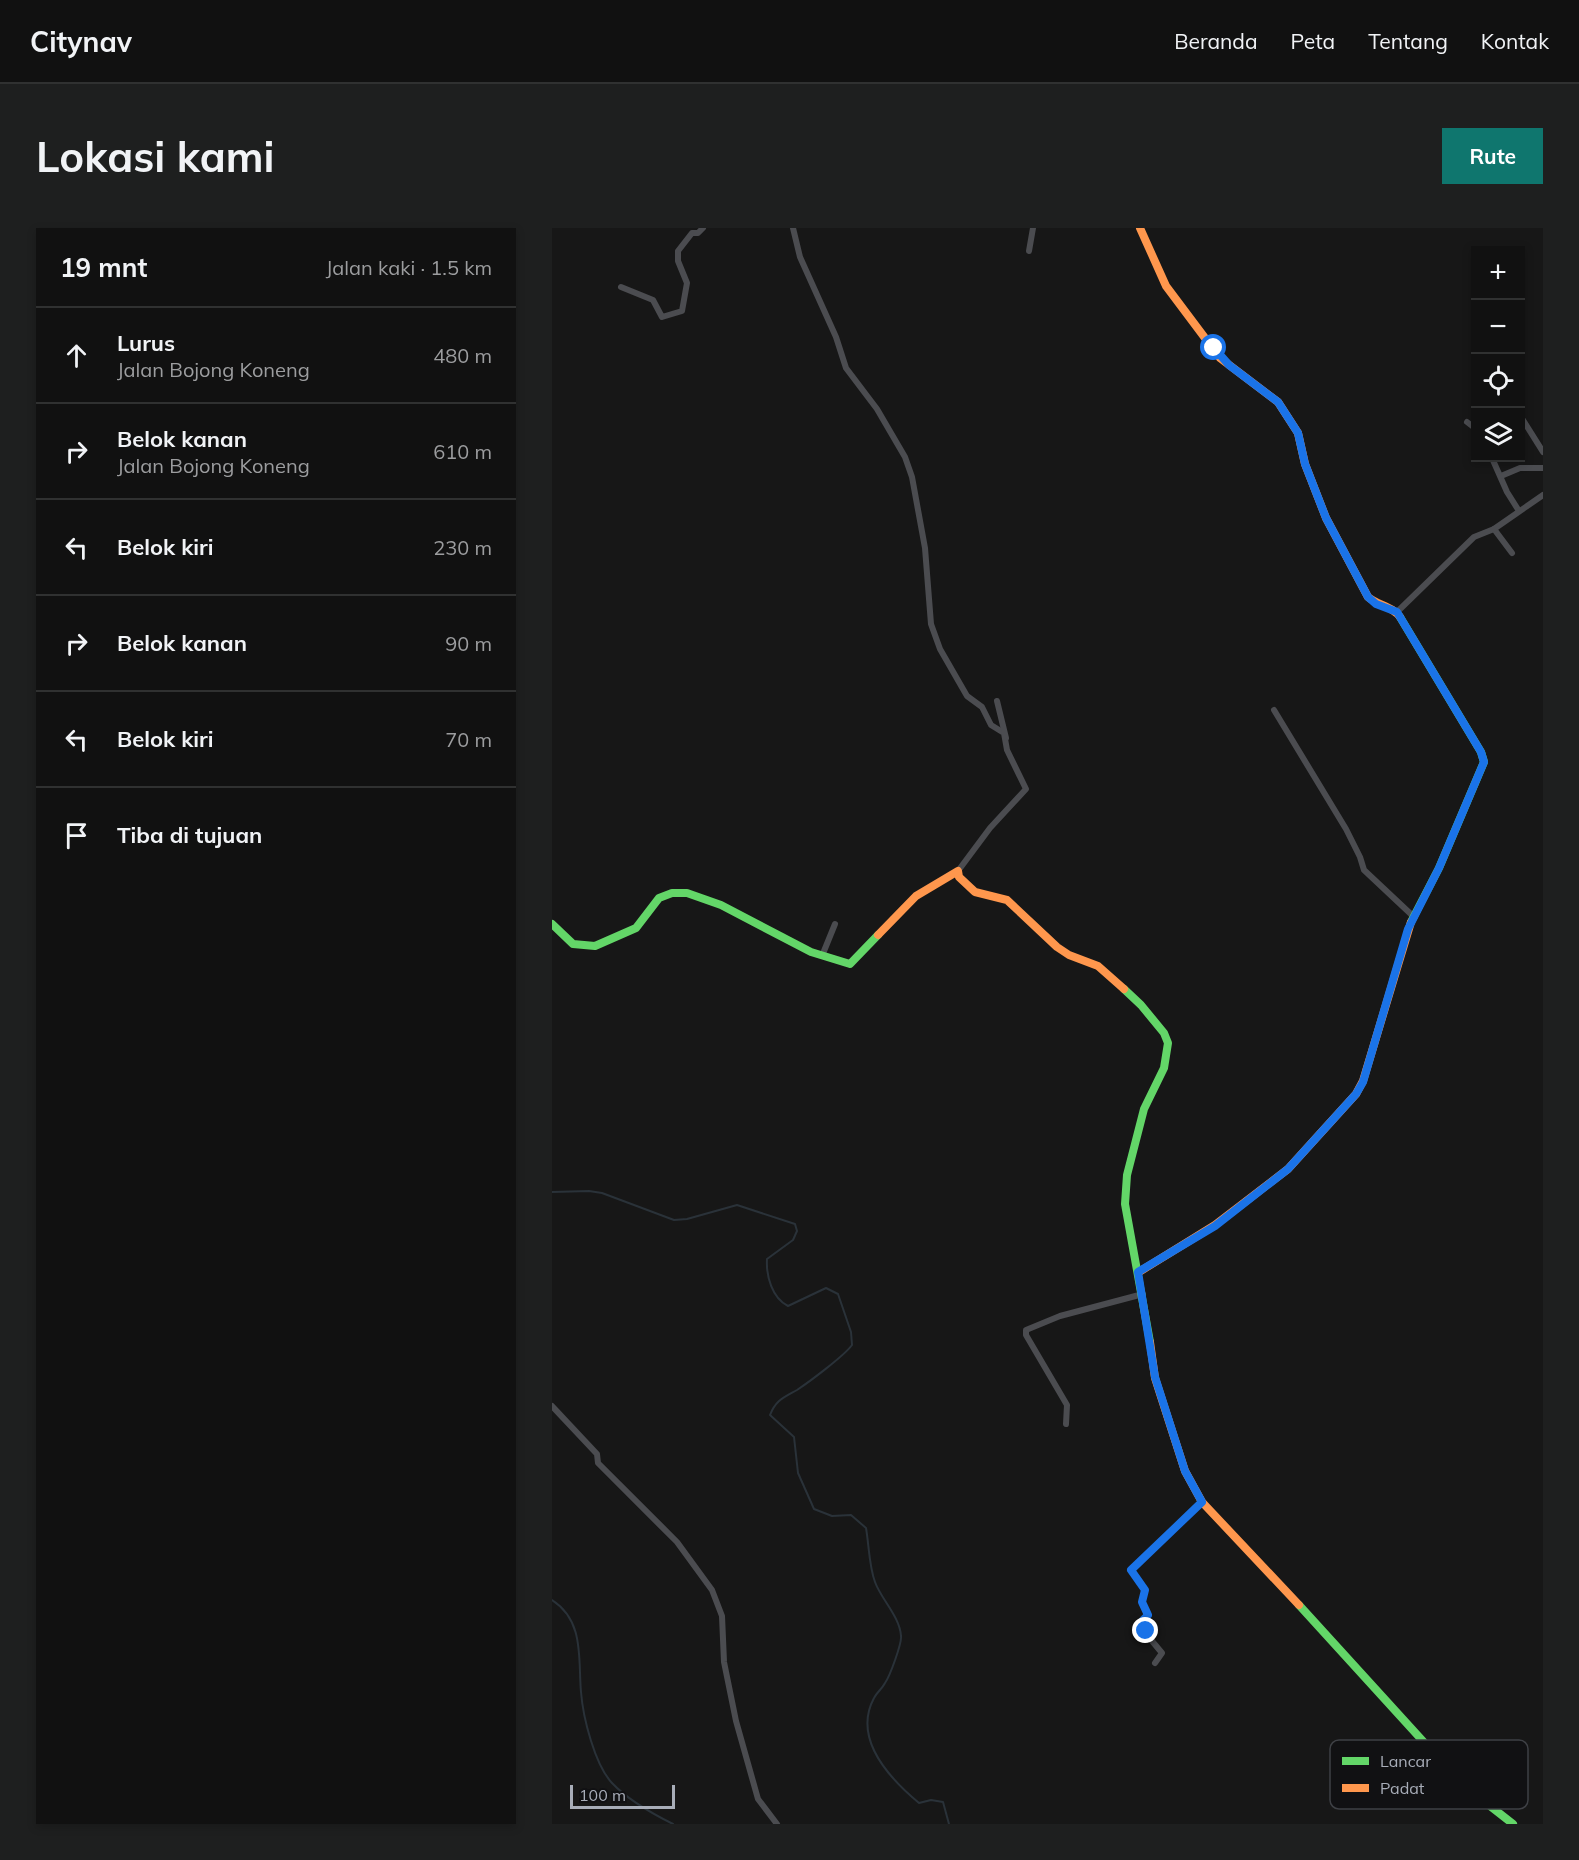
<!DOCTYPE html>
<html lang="id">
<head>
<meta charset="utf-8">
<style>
  :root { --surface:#111; --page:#1e1f1f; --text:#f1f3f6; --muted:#9c9d9f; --line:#303131; --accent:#0f766e }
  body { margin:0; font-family:Mulish,sans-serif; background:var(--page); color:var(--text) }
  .controls { position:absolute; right:18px; top:18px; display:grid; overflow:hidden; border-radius:0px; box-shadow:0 3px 9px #0003 }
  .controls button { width:54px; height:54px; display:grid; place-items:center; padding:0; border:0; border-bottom:2px solid var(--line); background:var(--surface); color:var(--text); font:30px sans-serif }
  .scale { position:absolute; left:18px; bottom:15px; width:105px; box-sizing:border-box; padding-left:6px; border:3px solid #a8adb8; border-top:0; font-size:16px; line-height:21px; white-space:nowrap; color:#a8adb8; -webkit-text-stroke:4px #111113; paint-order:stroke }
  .stop { position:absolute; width:18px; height:18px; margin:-14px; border:4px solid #1a73e8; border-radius:50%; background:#fff }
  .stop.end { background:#1a73e8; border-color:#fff; box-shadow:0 2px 6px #0008 }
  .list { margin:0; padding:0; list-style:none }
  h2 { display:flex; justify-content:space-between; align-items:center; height:78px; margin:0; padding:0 24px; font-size:26px }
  h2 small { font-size:20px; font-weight:400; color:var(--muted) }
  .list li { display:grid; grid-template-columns:39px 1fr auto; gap:18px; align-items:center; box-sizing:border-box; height:96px; padding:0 24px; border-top:2px solid var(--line) }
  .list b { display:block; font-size:22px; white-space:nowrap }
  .list p { margin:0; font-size:20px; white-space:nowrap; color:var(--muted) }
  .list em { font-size:20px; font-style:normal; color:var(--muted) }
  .icon { flex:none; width:33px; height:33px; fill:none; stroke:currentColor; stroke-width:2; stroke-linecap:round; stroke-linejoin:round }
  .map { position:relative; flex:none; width:991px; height:1596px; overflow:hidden; border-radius:0px }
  header { display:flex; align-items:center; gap:36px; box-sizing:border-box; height:84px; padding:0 30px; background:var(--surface); border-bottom:2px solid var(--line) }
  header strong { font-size:28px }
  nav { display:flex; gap:33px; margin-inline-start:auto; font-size:21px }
  .intro { display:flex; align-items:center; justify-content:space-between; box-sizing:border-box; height:144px; padding:0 36px }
  h1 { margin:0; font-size:42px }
  .button { padding:15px 27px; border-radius:0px; background:var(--accent); color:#fff; font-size:21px; font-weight:700 }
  main { display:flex; gap:36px; padding:0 36px }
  aside { flex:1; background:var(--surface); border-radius:0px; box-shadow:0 3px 9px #0003 }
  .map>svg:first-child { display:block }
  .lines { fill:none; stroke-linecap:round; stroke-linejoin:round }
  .stream { stroke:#2a3239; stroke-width:2 }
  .street { stroke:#4b4c50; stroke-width:6 }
  .fast { stroke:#63d668; stroke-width:8 }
  .slow { stroke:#ff974d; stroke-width:8 }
  .route { stroke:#1a73e8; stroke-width:8 }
  .key { fill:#111113; stroke:#3e4045; stroke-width:1.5 }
  .key-label { font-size:16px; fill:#a8adb8 }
</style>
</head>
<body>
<header>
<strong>Citynav</strong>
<nav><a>Beranda</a><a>Peta</a><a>Tentang</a><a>Kontak</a></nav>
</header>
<div class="intro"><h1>Lokasi kami</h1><a class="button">Rute</a></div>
<main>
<aside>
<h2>19 mnt<small>Jalan kaki · 1.5 km</small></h2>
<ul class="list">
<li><svg class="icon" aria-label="ahead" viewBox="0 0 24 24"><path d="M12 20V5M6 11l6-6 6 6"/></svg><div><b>Lurus</b><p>Jalan Bojong Koneng</p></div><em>480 m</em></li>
<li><svg class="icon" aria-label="right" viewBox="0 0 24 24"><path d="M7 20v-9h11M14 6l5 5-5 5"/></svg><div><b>Belok kanan</b><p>Jalan Bojong Koneng</p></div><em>610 m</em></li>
<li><svg class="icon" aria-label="left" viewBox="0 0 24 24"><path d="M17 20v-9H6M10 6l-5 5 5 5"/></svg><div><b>Belok kiri</b></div><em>230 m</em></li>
<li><svg class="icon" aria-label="right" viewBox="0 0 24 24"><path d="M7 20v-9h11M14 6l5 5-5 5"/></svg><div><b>Belok kanan</b></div><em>90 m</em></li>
<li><svg class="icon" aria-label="left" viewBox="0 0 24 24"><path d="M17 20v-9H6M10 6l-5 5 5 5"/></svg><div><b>Belok kiri</b></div><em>70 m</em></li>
<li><svg class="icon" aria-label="arrive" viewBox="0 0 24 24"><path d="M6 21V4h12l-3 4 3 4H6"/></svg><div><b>Tiba di tujuan</b></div></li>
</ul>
</aside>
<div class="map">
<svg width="991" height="1596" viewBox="0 0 991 1596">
  <rect width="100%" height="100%" fill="#171717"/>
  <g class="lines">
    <g class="stream">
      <path d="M0,964L37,963L50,965L122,992L135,991L185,977L243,996L245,1003L241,1012L215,1031C214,1048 220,1070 236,1078L274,1060L286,1066L299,1104L300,1117C292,1128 257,1154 245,1162C231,1170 224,1172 218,1187L242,1209L246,1245L262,1281L280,1288L299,1287L314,1300C317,1317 317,1338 323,1354C329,1371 348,1389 349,1408C350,1415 338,1448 333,1455C330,1461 325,1464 322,1470C300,1511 337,1550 367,1575L379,1572L391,1574L397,1596"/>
      <path d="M0,1372C33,1393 26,1432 29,1464C31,1490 43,1537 60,1555C76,1572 101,1586 121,1596"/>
    </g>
    <g class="street">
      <path d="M241,0L248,29L284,109L294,140L325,181L353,229L360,249L373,320L379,396L388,421L415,468L430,479L439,497L452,505L455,522L474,561L438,600L406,643"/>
      <path d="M477,23L481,0"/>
      <path d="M69,59L101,72L110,89L130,83L135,55L126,33V23L140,5H146L151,0"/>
      <path d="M971,192L991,224"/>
      <path d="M915,194L924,201"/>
      <path d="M940,230L955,264L967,283"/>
      <path d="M949,248L968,240H991"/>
      <path d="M942,301L960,325"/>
      <path d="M845,384L922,309L942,301L991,267"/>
      <path d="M445,473L454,510"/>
      <path d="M722,482L794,601L808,629L812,642L862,689"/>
      <path d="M270,728L283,696"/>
      <path d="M0,1178L45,1226L46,1235L125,1314L160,1362L170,1388L172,1434L184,1493L206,1571L225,1596"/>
      <path d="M514,1196L515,1177L474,1107V1102L508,1088L591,1066"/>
      <path d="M603,1435L610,1425L595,1407L591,1392L596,1387L590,1374L593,1362L579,1342L650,1274"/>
    </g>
    <g class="fast">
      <path d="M848,389L929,524L932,534L887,640L859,694"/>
      <path d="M0,696L21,716L43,718L84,700L107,670L120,665H135L169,677L259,724L298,736L326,707"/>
      <path d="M572,761L589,777L612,805L616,815L612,840L592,881L575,947L573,976L598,1114"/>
      <path d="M747,1377L910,1556L961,1596"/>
    </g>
    <g class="slow">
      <path d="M588,0L614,58L668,130L726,174L746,205L753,236L774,290L816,369C825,377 842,379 848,389"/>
      <path d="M326,707L364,668L406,643L407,649L423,664L455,672L505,719L517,727L546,738L572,761"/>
      <path d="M587,1044L663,997L736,941L804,866L811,853L859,694"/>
      <path d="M598,1114L603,1150L633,1243L650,1274L747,1377"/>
    </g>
  </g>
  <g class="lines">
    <path class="route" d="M594,1403L591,1392L596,1387L590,1374L593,1362L579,1342L650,1274L633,1243L603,1149L586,1044L663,998L736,941L804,866L811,854L856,701L887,640L932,534L929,524L845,384L824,376L816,369L774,290L753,236L746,205L726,174L677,137L662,120"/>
  </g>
  <rect x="778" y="1512" width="198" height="69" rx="9" class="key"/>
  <rect x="790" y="1529" width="27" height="8" fill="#63d668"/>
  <rect x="790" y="1556" width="27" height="8" fill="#ff974d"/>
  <g class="key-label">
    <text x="828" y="1539">Lancar</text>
    <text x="828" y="1566">Padat</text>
  </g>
</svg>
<div class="controls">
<button>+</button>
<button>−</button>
<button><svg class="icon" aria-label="locate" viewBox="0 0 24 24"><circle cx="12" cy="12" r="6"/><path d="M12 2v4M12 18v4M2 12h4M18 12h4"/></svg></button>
<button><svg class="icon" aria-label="layers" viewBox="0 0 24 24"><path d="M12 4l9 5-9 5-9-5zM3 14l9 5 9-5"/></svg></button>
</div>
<div class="scale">100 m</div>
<div class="stop" style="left:662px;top:120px"></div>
<div class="stop end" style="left:594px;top:1403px"></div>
</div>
</main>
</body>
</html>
